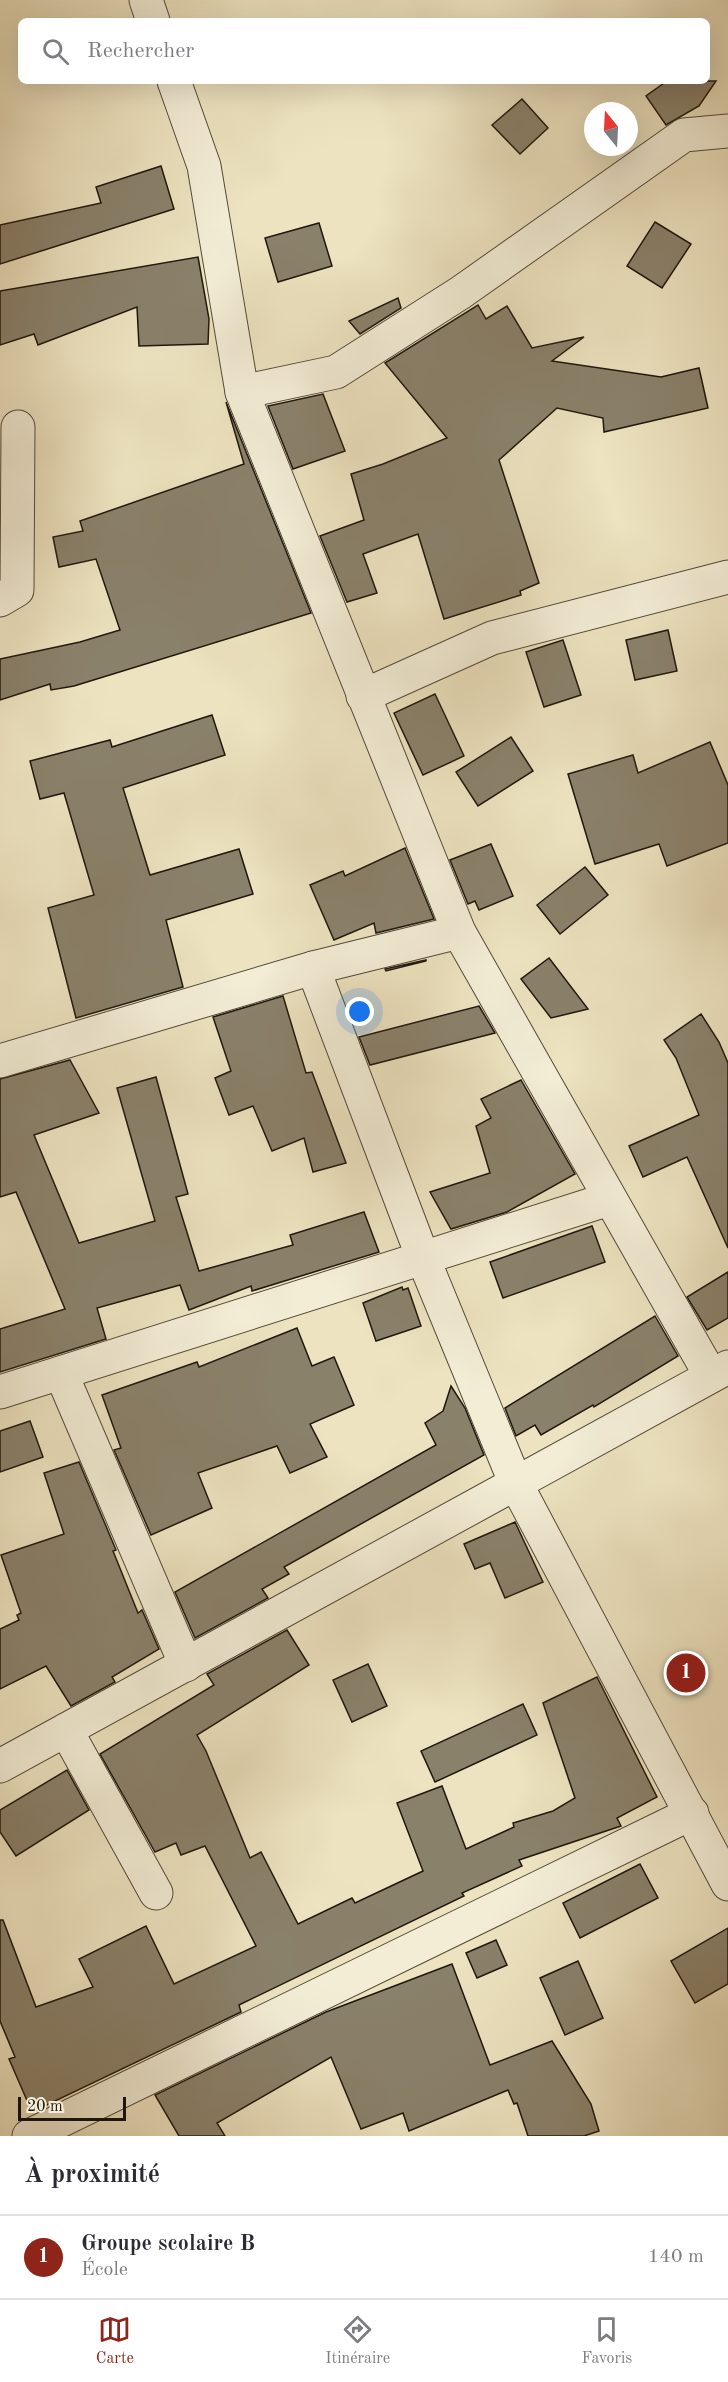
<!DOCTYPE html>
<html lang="fr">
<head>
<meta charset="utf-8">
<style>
  :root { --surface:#fff; --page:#f2f2f3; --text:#2b2b33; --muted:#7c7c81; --line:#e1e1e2; --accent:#8f2418 }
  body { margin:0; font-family:"Old Standard TT",serif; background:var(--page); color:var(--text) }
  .compass { position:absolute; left:584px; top:102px; width:54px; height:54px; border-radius:50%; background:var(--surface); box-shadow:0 6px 24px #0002; rotate:342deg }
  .scale { position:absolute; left:18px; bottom:15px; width:108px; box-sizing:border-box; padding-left:6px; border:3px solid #1f170e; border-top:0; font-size:16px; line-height:21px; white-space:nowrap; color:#1f170e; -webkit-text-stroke:4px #f3edd6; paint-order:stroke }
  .you { position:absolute; left:360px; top:1012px; width:21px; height:21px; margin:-15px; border:4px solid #fff; border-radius:50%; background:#1a73e8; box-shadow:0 0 0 9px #1a73e833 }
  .badge { display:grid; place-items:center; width:39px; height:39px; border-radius:50%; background:var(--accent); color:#fff; font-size:20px; font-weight:700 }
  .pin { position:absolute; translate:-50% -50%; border:3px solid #fff; box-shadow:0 2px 6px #0006 }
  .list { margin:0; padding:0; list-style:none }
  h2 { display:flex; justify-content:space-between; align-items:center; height:78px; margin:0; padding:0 24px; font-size:26px }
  h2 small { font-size:20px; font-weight:400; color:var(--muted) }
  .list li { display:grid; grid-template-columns:39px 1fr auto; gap:18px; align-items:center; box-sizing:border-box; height:84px; padding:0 24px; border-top:2px solid var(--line) }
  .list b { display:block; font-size:22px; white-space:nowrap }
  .list p { margin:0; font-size:20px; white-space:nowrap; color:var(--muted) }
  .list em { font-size:20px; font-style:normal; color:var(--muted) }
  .icon { flex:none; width:33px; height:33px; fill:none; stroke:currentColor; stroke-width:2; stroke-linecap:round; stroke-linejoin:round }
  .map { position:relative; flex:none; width:728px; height:2136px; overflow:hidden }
  .search { position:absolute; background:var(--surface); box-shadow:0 6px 24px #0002; left:18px; right:18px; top:18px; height:66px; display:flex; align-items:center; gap:15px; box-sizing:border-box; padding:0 21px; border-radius:9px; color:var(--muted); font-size:22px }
  .sheet { height:162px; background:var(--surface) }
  nav { display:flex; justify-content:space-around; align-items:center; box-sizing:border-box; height:84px; border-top:2px solid var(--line); background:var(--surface); font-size:16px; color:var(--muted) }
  nav a { display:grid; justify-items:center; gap:3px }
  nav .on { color:var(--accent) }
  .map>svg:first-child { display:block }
  .building { fill:#8a816b; stroke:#1f170e; stroke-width:1.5 }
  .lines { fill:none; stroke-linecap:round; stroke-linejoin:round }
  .minor-casing { stroke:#524a3a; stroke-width:35 }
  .tertiary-casing { stroke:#524a3a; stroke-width:35 }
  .minor { stroke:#f3edd6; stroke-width:33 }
  .tertiary { stroke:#f3edd6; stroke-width:33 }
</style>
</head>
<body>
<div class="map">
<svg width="728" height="2136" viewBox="0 0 728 2136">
  <rect width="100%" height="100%" fill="#ede3c0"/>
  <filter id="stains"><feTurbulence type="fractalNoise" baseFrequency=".00333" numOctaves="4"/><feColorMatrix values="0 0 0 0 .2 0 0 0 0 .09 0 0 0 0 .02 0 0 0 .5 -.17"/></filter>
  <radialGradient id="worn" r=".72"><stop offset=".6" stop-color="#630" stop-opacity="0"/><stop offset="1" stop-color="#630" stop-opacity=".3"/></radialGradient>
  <g class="building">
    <path d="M667,81H716L699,106L666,125L646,96Z"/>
    <path d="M522,99L548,128L520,154L492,125Z"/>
    <path d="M161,166L174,209L0,264V225L101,203L96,187Z"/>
    <path d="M655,222L691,244L662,288L627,266Z"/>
    <path d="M319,223L332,266L278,282L265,238Z"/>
    <path d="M198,257L209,319L208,344L139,346L137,307L38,345L34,334L0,345V291Z"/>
    <path d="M398,298L401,308L360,334L349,321Z"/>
    <path d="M478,305L486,319L507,306L532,348L584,337L552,361L661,377L699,368L708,408L604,432L603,418L557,408L499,460L539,583L520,591L521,595L444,619L418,534L363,554L377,593L347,602L320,536L364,520L351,474L383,464L447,438L385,363Z"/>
    <path d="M323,394L345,451L293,469L268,406Z"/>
    <path d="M226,402L311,613L74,686L51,690L50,684L0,700V659L80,642L120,630L96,559L59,567L53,537L83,531L80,521L244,464Z"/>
    <path d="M668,630L677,671L635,680L626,640Z"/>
    <path d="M563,640L581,695L544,707L526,652Z"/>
    <path d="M435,694L464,756L423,775L394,713Z"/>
    <path d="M212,715L225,755L123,788L150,875L239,849L253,894L166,920L183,987L76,1018L48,908L94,895L64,793L40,799L30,761L110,740L112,747Z"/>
    <path d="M511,737L533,771L478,806L456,772Z"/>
    <path d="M710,742L728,785V843L667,866L659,844L595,864L568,774L633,755L638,773Z"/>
    <path d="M491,844L513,896L479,910L475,901L468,904L450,860Z"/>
    <path d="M405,848L434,919L376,933L374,923L334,940L310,885L343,871L345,876Z"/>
    <path d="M585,867L608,895L560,934L537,905Z"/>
    <path d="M549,958L588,1009L551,1018L521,979Z"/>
    <path d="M426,960V961L386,971L385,969Z"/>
    <path d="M283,996L306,1073L312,1072L346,1163L313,1172L304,1138L272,1151L253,1106L229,1115L215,1078L231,1071L213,1017Z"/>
    <path d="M479,1006L495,1033L370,1065L359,1037Z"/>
    <path d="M701,1014L719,1042L728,1063V1248L687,1157L643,1177L629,1146L699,1115L676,1058L664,1040Z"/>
    <path d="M70,1060L99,1113L34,1135L79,1243L155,1221L117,1088L156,1077L188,1194L176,1197L199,1271L293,1245L290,1235L364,1212L379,1252L252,1291L251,1286L189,1310L180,1285L97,1308L106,1339L0,1372V1329L65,1309L16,1192L0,1197V1079Z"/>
    <path d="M521,1080L575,1174L507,1212L451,1229L430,1192L490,1173L476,1126L491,1118L481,1099Z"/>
    <path d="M592,1226L605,1262L503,1298L490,1262Z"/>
    <path d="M728,1272V1318L707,1330L687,1297Z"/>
    <path d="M402,1287L403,1290L408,1288L421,1326L376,1341L363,1303Z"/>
    <path d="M655,1316L678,1356L594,1407L593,1405L541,1435L535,1425L516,1436L505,1408Z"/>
    <path d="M297,1328L312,1366L334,1357L354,1405L310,1424L327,1457L290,1473L277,1446L198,1473L212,1508L151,1535L114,1450L121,1448L102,1395L197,1362L199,1367Z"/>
    <path d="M451,1386L465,1408L484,1455L284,1567L289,1574L262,1589L268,1598L195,1638L175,1592L436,1445L425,1423L443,1411Z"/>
    <path d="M30,1421L43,1457L0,1472V1431Z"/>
    <path d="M79,1462L116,1550L113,1551L138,1613L142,1610L159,1649L112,1677L115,1682L71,1706L46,1666L0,1689V1629L19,1620L17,1615L21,1613L1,1555L64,1534L44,1473Z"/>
    <path d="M515,1522L543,1582L505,1598L490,1563L475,1569L464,1544Z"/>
    <path d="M287,1630L309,1665L197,1735L206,1751L250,1858L261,1852L298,1924L352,1898L355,1903L423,1871L397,1803L442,1786L466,1849L514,1827L513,1823L553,1811L575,1798L543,1703L597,1677L657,1797L617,1818L621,1826L519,1860L522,1866L462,1893L464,1896L239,2005L241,2012L32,2112L9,2059L15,2057L0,2021V1920H3L36,2007L93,1987L79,1959L146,1926L174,1984L256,1946L205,1846L181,1855L176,1843L155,1852L100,1754L214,1685L207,1674Z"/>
    <path d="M368,1664L387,1706L352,1722L333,1680Z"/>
    <path d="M523,1704L537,1735L435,1782L421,1751Z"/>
    <path d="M67,1770L89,1810L16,1856L0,1832V1810Z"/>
    <path d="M640,1864L658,1898L580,1938L563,1903Z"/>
    <path d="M728,1928V1984L695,2003L671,1961Z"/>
    <path d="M496,1940L507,1965L477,1978L466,1953Z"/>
    <path d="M578,1961L603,2018L565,2035L540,1978Z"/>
    <path d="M452,1964L490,2065L552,2041L591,2104L599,2131L584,2136H528L517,2103L514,2104L508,2090L409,2131L403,2113L361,2129L331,2057L217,2123L225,2136H179L155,2095L326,2012Z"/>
  </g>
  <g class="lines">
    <defs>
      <g id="minor">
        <path d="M146,0L153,21"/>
        <path d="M174,81L204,166L242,392L459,932L711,1376"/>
        <path d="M242,392L336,372L460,293L684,135L728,131"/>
        <path d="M0,600L17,590L18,427"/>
        <path d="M363,696L492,638L728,577"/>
        <path d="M313,968L423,1258L516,1484L728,1884"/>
        <path d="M0,1061L313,968L459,932"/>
        <path d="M61,1373L186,1665"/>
        <path d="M0,1392L609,1199"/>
        <path d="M66,1730L156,1893"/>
        <path d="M29,2136L692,1813"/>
      </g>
      <path id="tertiary" d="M0,1766L728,1367"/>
    </defs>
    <use href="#minor" class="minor-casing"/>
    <use href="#tertiary" class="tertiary-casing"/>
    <use href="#minor" class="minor"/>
    <use href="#tertiary" class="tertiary"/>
  </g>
  <rect width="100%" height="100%" filter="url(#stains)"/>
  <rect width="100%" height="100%" fill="url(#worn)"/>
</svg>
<svg class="compass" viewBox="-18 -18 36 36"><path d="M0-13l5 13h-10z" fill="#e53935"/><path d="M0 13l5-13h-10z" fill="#7c7c81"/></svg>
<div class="scale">20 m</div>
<div class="you"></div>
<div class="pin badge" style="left:686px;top:1673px">1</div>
<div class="search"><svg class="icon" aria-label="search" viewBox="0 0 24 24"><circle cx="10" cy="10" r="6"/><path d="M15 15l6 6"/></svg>Rechercher</div>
</div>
<section class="sheet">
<h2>À proximité<small></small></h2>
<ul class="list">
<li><span class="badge">1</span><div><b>Groupe scolaire B</b><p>École</p></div><em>140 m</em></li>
</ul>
</section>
<nav>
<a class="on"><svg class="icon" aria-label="map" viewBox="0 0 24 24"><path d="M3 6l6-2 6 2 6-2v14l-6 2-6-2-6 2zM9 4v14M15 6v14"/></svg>Carte</a>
<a><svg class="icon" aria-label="directions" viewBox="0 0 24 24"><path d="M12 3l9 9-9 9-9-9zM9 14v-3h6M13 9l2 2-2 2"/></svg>Itinéraire</a>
<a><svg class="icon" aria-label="saved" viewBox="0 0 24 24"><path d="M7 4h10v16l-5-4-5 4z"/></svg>Favoris</a>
</nav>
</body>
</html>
